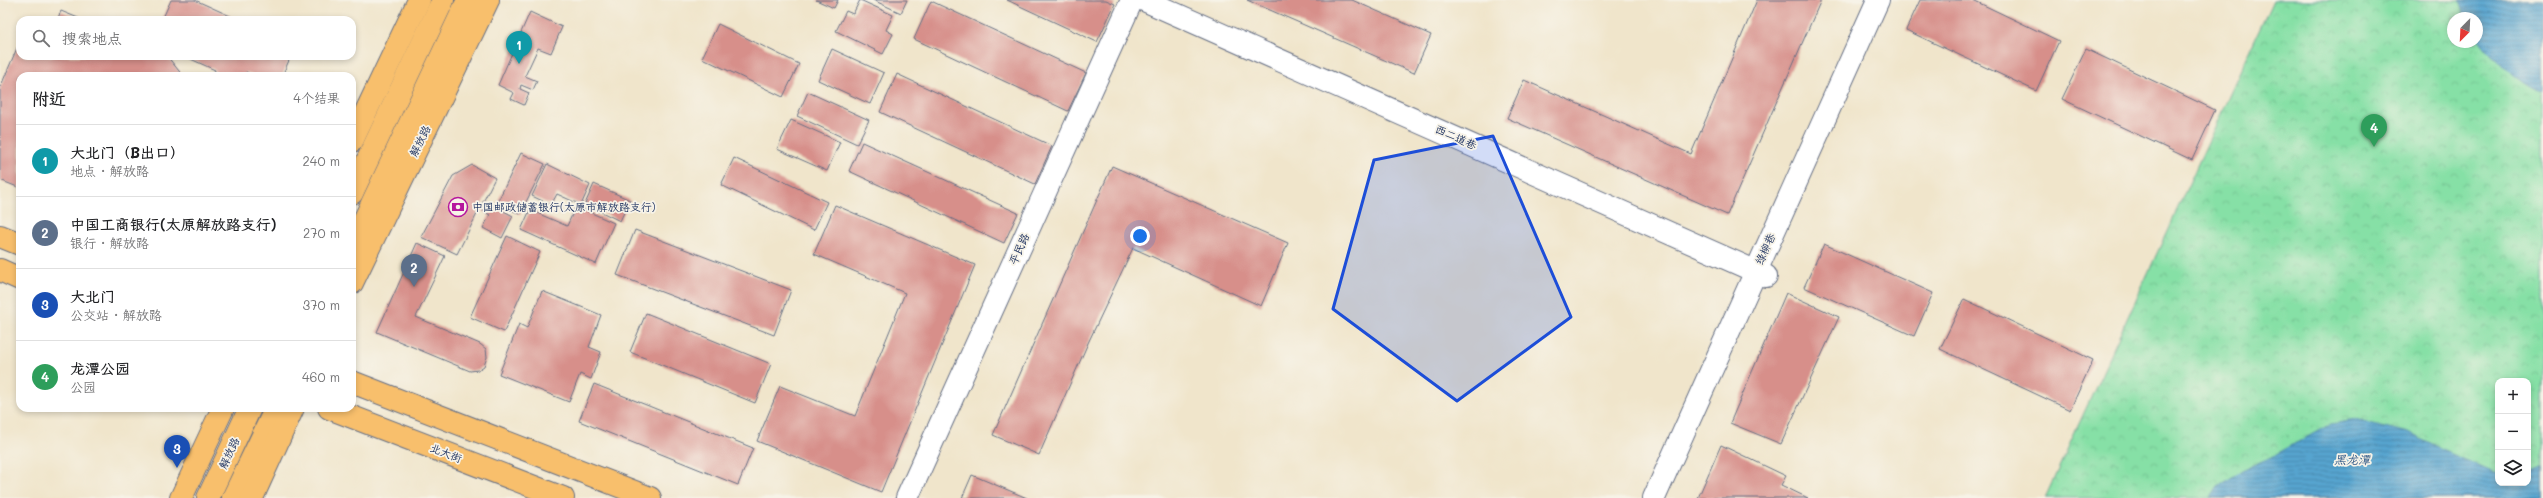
<!DOCTYPE html>
<html lang="zh">
<head>
<meta charset="utf-8">
<style>
  :root { --surface:#fff; --page:#f6f6f6; --text:#202124; --muted:#757577; --line:#e0e0e0; --accent:#d93025 }
  body { margin:0; font-family:Mali,"LXGW WenKai TC",sans-serif; background:var(--page); color:var(--text) }
  .controls { position:absolute; right:12px; bottom:12px; display:grid; overflow:hidden; border-radius:8px; box-shadow:0 2px 6px #0003 }
  .controls button { width:36px; height:36px; display:grid; place-items:center; padding:0; border:0; border-bottom:1px solid var(--line); background:var(--surface); color:var(--text); font:20px sans-serif }
  .compass { position:absolute; left:2447px; top:12px; width:36px; height:36px; border-radius:50%; background:var(--surface); box-shadow:0 2px 6px #0003; rotate:204deg }
  .you { position:absolute; left:1140px; top:236px; width:14px; height:14px; margin:-10px; border:3px solid #fff; border-radius:50%; background:#1a73e8; box-shadow:0 0 0 6px #1a73e833 }
  .badge { display:grid; place-items:center; width:26px; height:26px; border-radius:50%; background:var(--accent); color:#fff; font-size:13px; font-weight:700 }
  .pin { position:absolute; translate:-50% -33px; filter:drop-shadow(0 1px 2px #0008) }
  .pin::after { content:''; position:absolute; top:21px; width:14px; height:12px; background:inherit; clip-path:polygon(0 0,100% 0,50% 100%) }
  .list { margin:0; padding:0; list-style:none }
  h2 { display:flex; justify-content:space-between; align-items:center; height:52px; margin:0; padding:0 16px; font-size:17px }
  h2 small { font-size:13px; font-weight:400; color:var(--muted) }
  .list li { display:grid; grid-template-columns:26px 1fr auto; gap:12px; align-items:center; box-sizing:border-box; height:72px; padding:0 16px; border-top:1px solid var(--line) }
  .list b { display:block; font-size:15px; white-space:nowrap }
  .list p { margin:0; font-size:13px; white-space:nowrap; color:var(--muted) }
  .list em { font-size:13px; font-style:normal; color:var(--muted) }
  .icon { flex:none; width:22px; height:22px; fill:none; stroke:currentColor; stroke-width:2; stroke-linecap:round; stroke-linejoin:round }
  .map { position:relative; flex:none; width:2543px; height:498px; overflow:hidden }
  .search { position:absolute; background:var(--surface); box-shadow:0 2px 6px #0003; left:16px; top:16px; width:340px; height:44px; display:flex; align-items:center; gap:10px; box-sizing:border-box; padding:0 14px; border-radius:12px; color:var(--muted); font-size:15px }
  .panel { position:absolute; background:var(--surface); box-shadow:0 2px 6px #0003; left:16px; top:72px; width:340px; height:340px; border-radius:12px }
  .map>svg:first-child { display:block }
  .park { fill:url(#park-crowns); stroke:#508882; fill-rule:evenodd }
  .water { fill:url(#water-rules); stroke:#386a96 }
  .building { fill:#d78f8a }
  .lines { fill:none; stroke-linecap:round; stroke-linejoin:round }
  .minor-casing { stroke:#666f84; stroke-width:24 }
  .major-casing { stroke:#666f84; stroke-width:24 }
  .minor { stroke:#fff; stroke-width:22 }
  .major { stroke:#f8bf6c; stroke-width:22 }
  .marked { fill:#1d4ed8; fill-opacity:0.2; stroke:#1d4ed8; stroke-width:3; stroke-linejoin:round }
  .labels { text-anchor:middle; stroke-width:3.5; stroke-linejoin:round; paint-order:stroke }
  .street-label { font-size:11px; fill:#1b2f5e; stroke:#f7f3e8 }
  .poi-label { font-size:11px; fill:#1b2f5e; stroke:#f7f3e8; text-anchor:start }
  .water-label { font-size:12px; font-style:italic; fill:#305886; stroke:#f7f3e8 }
</style>
</head>
<body>
<div class="map">
<svg width="2543" height="498" viewBox="0 0 2543 498">
  <defs>
    <pattern id="park-crowns" width="20" height="18" patternUnits="userSpaceOnUse"><rect width="20" height="18" fill="#86e0a6"/><path d="M2 6a3 3 0 1 1 6 0M12 15a3 3 0 1 1 6 0" fill="none" stroke="#73c091"/></pattern>
    <pattern id="water-rules" width="6" height="5" patternUnits="userSpaceOnUse"><rect width="6" height="5" fill="#56a4cf"/><path d="M0 2.5h6" fill="none" stroke="#4686ab"/></pattern>
  </defs>
  <rect width="100%" height="100%" fill="#f7f3e8"/>
  <filter id="ink" filterUnits="userSpaceOnUse"><feTurbulence type="fractalNoise" baseFrequency=".025" numOctaves="2"/><feDisplacementMap in="SourceGraphic" scale="8" xChannelSelector="R" yChannelSelector="G"/><feConvolveMatrix kernelMatrix="1 2 1 2 8 2 1 2 1" color-interpolation-filters="sRGB"/></filter>
  <filter id="wash" filterUnits="userSpaceOnUse"><feTurbulence type="fractalNoise" baseFrequency=".012" numOctaves="4" result="noise"/><feDisplacementMap in="SourceGraphic" scale="16" xChannelSelector="R" yChannelSelector="G"/><feGaussianBlur stdDeviation="0.9" result="paint"/><feColorMatrix in="noise" values="0 0 0 0 0 0 0 0 0 0 0 0 0 0 0 0 0 1.4 0 .05"/><feComposite in="paint" operator="in"/></filter>
  <g filter="url(#wash)">
    <rect width="100%" height="100%" fill="#f0e5cb"/>
    <path class="park" d="M2273,0H2543V498H2045ZM2453,18H2477V42H2453ZM2498,381H2528V483H2498Z"/>
    <g class="water">
      <path d="M2460,0H2543V91C2526,89 2484,52 2478,36C2476,32 2477,23 2477,18H2466Z"/>
      <path d="M2356,420L2409,433L2440,449L2498,474V483H2528V474L2543,468V498H2211L2218,487L2242,470L2269,458L2331,424Z"/>
    </g>
    <g id="blocks">
      <g class="building">
        <path d="M171,0H195L239,20H162Z"/>
        <path d="M816,0H838L834,8Z"/>
        <path d="M860,0L893,15L886,30L893,34L883,54L836,31L846,11L853,14Z"/>
        <path d="M873,0H907L901,13Z"/>
        <path d="M1007,0H1106L1115,4L1097,42Z"/>
        <path d="M1247,0H1352L1431,35L1414,73Z"/>
        <path d="M1757,0H1821L1727,215L1507,118L1524,80L1691,154Z"/>
        <path d="M1920,0H1973L2059,41L2036,91L1906,30Z"/>
        <path d="M931,1L1086,73L1068,111L914,39Z"/>
        <path d="M61,11L83,20H57Z"/>
        <path d="M530,12L562,27L551,53L538,48L525,76L537,81L533,90L521,85L520,89L529,93L524,105L511,99L514,93L498,85Z"/>
        <path d="M718,24L799,64L783,97L702,58Z"/>
        <path d="M20,41V56H167L183,76H20V188L0,180V88Z"/>
        <path d="M832,49L884,73L870,104L818,80Z"/>
        <path d="M2086,49L2215,110L2192,160L2062,99Z"/>
        <path d="M184,56H291L282,76H255L246,72L245,76H213L215,70Z"/>
        <path d="M897,74L1052,146L1035,184L880,112Z"/>
        <path d="M808,92L869,120L857,144L797,116Z"/>
        <path d="M791,120L840,142L827,171L777,149Z"/>
        <path d="M862,142L1018,213L1004,243L849,171Z"/>
        <path d="M521,153L545,164L520,214L497,203Z"/>
        <path d="M734,158L827,202L814,230L721,185Z"/>
        <path d="M547,164L590,185L581,205L557,194L551,205L532,196Z"/>
        <path d="M472,165L495,178L457,254L421,237L453,176Z"/>
        <path d="M1112,166L1288,243L1261,306L1133,248L1088,343L1039,455L993,435Z"/>
        <path d="M594,184L630,200L620,221L585,204Z"/>
        <path d="M487,202L513,216L502,238L483,228L490,215L483,211Z"/>
        <path d="M835,205L975,265L881,492L757,441L780,386L855,416L905,293L814,254Z"/>
        <path d="M576,206L614,223L596,264L521,230L530,210L567,226Z"/>
        <path d="M635,230L791,290L774,335L617,275Z"/>
        <path d="M507,236L540,252L504,332L470,317Z"/>
        <path d="M417,243L445,256L416,317L480,344L486,349L487,357L484,366L478,370L470,371L377,332Z"/>
        <path d="M1824,244L1933,293L1914,336L1804,287Z"/>
        <path d="M542,291L601,315L589,347L601,352L591,379L580,374L569,402L499,374L519,324L527,328Z"/>
        <path d="M1786,293L1839,317L1781,444L1730,423Z"/>
        <path d="M1964,299L2093,360L2070,410L1940,349Z"/>
        <path d="M646,313L771,364L755,403L630,352Z"/>
        <path d="M594,384L753,448L738,485L579,421Z"/>
        <path d="M1721,445L1786,476L1781,485L1808,498H1698Z"/>
        <path d="M972,475L1027,498H962Z"/>
      </g>
    </g>
  </g>
  <g filter="url(#ink)">
    <use href="#blocks" fill-opacity="0" stroke="#666f84" stroke-width="1"/>
    <g class="lines">
      <defs>
        <g id="minor">
          <path d="M1144,0L1766,276"/>
          <path d="M907,498L1132,0"/>
          <path d="M1654,498L1878,0"/>
        </g>
        <g id="major">
          <path d="M352,141L419,0"/>
          <path d="M352,193L443,0"/>
          <path d="M0,236L20,244"/>
          <path d="M352,246L468,0"/>
          <path d="M0,270L20,279"/>
          <path d="M352,283L488,0"/>
          <path d="M352,382L650,498"/>
          <path d="M329,408L563,498"/>
          <path d="M181,498L223,408"/>
          <path d="M208,498L250,408"/>
          <path d="M233,498L276,408"/>
          <path d="M252,498L293,408"/>
        </g>
      </defs>
      <use href="#minor" class="minor-casing"/>
      <use href="#major" class="major-casing"/>
      <use href="#minor" class="minor"/>
      <use href="#major" class="major"/>
    </g>
  </g>
  <path class="marked" d="M1493,136L1571,317L1457,401L1333,309L1374,160Z"/>
  <defs>
    <symbol id="bank-ring" viewBox="-11 -11 22 22"><circle r="9.5" fill="#f7f3e8" stroke="#b5179e" stroke-width="1.5"/><path d="M-6-4H6V4H-6ZM0-2.3a2.3 2.3 0 1 0 0 4.6a2.3 2.3 0 1 0 0-4.6Z" fill="#b5179e"/></symbol>
  </defs>
  <g fill-rule="evenodd">
    <use href="#bank-ring" x="447" y="196" width="22" height="22"/>
  </g>
  <g class="labels">
    <g class="street-label">
      <text transform="translate(1456 137) rotate(24)" y="4">西二道巷</text>
      <text transform="translate(420 141) rotate(-64)" y="4">解放路</text>
      <text transform="translate(1019 249) rotate(-66)" y="4">平民路</text>
      <text transform="translate(1765 249) rotate(-66)" y="4">绿柳巷</text>
      <text transform="translate(229 453) rotate(-65)" y="4">解放路</text>
      <text transform="translate(446 453) rotate(21)" y="4">北大街</text>
    </g>
    <g class="poi-label">
      <text x="472" y="211">中国邮政储蓄银行(太原市解放路支行)</text>
    </g>
    <g class="water-label">
      <text x="2352" y="464">黑龙潭</text>
    </g>
  </g>
</svg>
<div class="controls">
<button>+</button>
<button>−</button>
<button><svg class="icon" aria-label="layers" viewBox="0 0 24 24"><path d="M12 4l9 5-9 5-9-5zM3 14l9 5 9-5"/></svg></button>
</div>
<svg class="compass" viewBox="-18 -18 36 36"><path d="M0-13l5 13h-10z" fill="#e53935"/><path d="M0 13l5-13h-10z" fill="#757577"/></svg>
<div class="you"></div>
<div class="pin badge" style="left:519px;top:64px;background:#0f9aa8">1</div>
<div class="pin badge" style="left:414px;top:287px;background:#5c6f8a">2</div>
<div class="pin badge" style="left:177px;top:468px;background:#1a4fb4">3</div>
<div class="pin badge" style="left:2374px;top:147px;background:#2e9e5b">4</div>
<div class="search"><svg class="icon" aria-label="search" viewBox="0 0 24 24"><circle cx="10" cy="10" r="6"/><path d="M15 15l6 6"/></svg>搜索地点</div>
<section class="panel">
<h2>附近<small>4个结果</small></h2>
<ul class="list">
<li><span class="badge" style="background:#0f9aa8">1</span><div><b>大北门（B出口）</b><p>地点 · 解放路</p></div><em>240 m</em></li>
<li><span class="badge" style="background:#5c6f8a">2</span><div><b>中国工商银行(太原解放路支行)</b><p>银行 · 解放路</p></div><em>270 m</em></li>
<li><span class="badge" style="background:#1a4fb4">3</span><div><b>大北门</b><p>公交站 · 解放路</p></div><em>370 m</em></li>
<li><span class="badge" style="background:#2e9e5b">4</span><div><b>龙潭公园</b><p>公园</p></div><em>460 m</em></li>
</ul>
</section>
</div>
</body>
</html>
